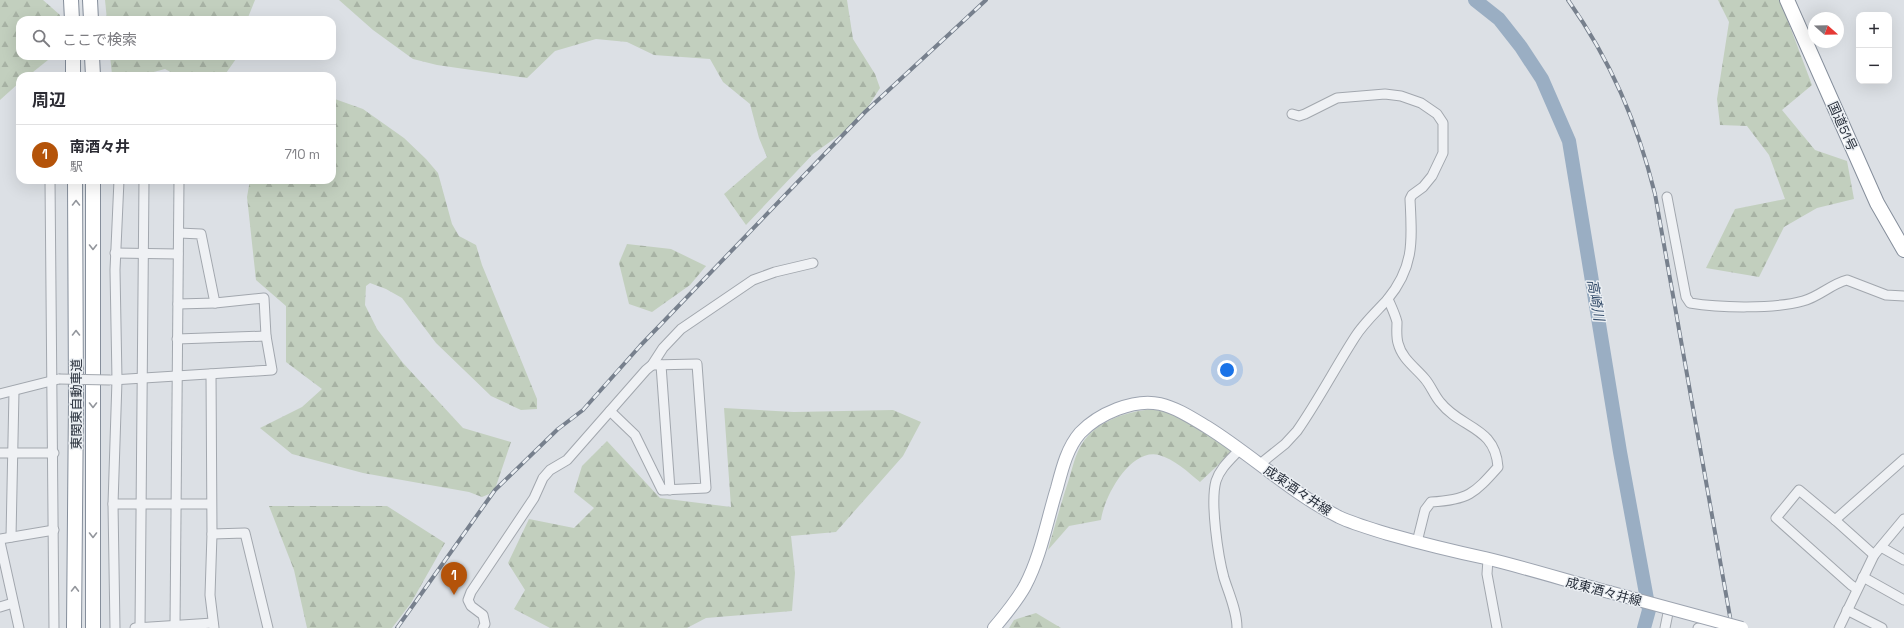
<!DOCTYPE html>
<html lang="ja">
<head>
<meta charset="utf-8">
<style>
  :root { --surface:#fff; --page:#f2f2f3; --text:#2b2b33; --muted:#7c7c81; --line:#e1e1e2; --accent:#b45309 }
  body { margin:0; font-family:"Space Grotesk","Noto Sans JP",sans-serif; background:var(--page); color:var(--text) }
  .controls { position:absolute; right:12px; top:12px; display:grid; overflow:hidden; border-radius:8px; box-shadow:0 4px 16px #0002 }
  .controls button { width:36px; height:36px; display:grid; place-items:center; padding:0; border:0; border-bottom:1px solid var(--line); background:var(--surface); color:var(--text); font:20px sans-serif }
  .compass { position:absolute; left:1808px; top:12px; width:36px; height:36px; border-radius:50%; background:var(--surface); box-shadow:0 4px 16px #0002; rotate:110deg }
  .you { position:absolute; left:1227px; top:370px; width:14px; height:14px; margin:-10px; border:3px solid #fff; border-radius:50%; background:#1a73e8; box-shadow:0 0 0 6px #1a73e833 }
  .badge { display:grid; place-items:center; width:26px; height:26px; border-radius:50%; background:var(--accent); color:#fff; font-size:13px; font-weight:700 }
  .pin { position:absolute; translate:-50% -33px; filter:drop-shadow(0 1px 2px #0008) }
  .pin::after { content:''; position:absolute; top:21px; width:14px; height:12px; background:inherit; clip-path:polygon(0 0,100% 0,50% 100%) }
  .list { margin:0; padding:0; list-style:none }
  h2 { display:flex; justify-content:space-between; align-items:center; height:52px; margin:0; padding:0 16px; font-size:17px }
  h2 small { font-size:13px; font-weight:400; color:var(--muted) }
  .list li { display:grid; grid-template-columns:26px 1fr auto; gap:12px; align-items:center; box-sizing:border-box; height:60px; padding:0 16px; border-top:1px solid var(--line) }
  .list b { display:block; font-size:15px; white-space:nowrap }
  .list p { margin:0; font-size:13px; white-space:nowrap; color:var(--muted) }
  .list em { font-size:13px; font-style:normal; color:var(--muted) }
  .icon { flex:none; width:22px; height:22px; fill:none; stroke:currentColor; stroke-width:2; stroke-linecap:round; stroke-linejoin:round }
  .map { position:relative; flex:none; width:1904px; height:628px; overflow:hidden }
  .search { position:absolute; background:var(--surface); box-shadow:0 4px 16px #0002; left:16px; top:16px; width:320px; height:44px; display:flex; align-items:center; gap:10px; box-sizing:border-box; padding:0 14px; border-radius:12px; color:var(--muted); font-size:15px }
  .panel { position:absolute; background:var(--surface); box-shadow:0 4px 16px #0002; left:16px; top:72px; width:320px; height:112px; border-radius:12px }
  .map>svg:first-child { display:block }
  .forest { fill:url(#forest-firs) }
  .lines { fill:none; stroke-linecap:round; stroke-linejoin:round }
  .river { stroke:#9aaec3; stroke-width:14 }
  .minor-casing { stroke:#a2a7ae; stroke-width:11 }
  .major-casing { stroke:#9da4b0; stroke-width:14 }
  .highway-casing { stroke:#858e9b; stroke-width:16 }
  .minor { stroke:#eff1f4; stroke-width:9 }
  .major { stroke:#fff; stroke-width:12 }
  .highway { stroke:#fff; stroke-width:14 }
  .rail-casing { stroke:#77808d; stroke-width:4 }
  .rail { stroke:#ebeff3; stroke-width:2.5; stroke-dasharray:8; stroke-linecap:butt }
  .minor-bridge-casing { stroke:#a2a7ae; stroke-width:11; stroke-linecap:butt }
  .major-bridge-casing { stroke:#9da4b0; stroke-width:14; stroke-linecap:butt }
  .minor-bridge { stroke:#eff1f4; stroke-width:9 }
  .major-bridge { stroke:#fff; stroke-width:12 }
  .oneway { stroke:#93969c }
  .labels { text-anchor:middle; stroke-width:3; stroke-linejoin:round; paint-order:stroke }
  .street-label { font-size:13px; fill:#272e3a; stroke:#ebeff3 }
  .water-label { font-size:14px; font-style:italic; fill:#354d6b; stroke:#ebeff3 }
</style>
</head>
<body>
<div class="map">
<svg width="1904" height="628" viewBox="0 0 1904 628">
  <defs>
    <pattern id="forest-firs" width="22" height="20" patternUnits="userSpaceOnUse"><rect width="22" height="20" fill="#c2cfbe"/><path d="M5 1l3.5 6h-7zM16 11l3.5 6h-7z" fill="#a7b2a4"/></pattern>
  </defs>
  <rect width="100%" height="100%" fill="#dce0e5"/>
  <g class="forest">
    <path d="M0,0H43L60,15L59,20H20V56H53L28,76H20V82L0,100Z"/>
    <path d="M105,0H255L247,20H107Z"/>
    <path d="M339,0H847L853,39L875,74L880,88L859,121L813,154L746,225L724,194L767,157L759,138L750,104L723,82L710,59L654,55L627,42L596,39L555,51L527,78L437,65L413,59L373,30Z"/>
    <path d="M1718,0H1780L1812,85L1782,110L1815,150L1847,161L1854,199L1817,208L1784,227L1759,277L1706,268L1735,209L1785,199L1769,155L1747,126L1720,125L1717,99L1729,22Z"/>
    <path d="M110,56H238L224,76H178L165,69C147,74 130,79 112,74Z"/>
    <path d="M332,98L363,109L404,138L426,159L438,173L452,224L459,236L476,245L482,265L537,399V409L521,410L491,396L436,343L402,298L386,289L370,283L366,286L365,305L377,329L403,363L463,428L511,442L494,492L482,497L469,492L363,473L292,454L260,428L302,407L322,389L286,362V306L256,280L247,197L250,180H332Z"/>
    <path d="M627,244L671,249L706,266L690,285L652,312L629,304L619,263Z"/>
    <path d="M724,408L794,412L893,410L921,422L903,456L836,532L791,536L795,573L792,611L706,618L687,628H550L514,609L525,590L508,563L529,519L574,528L594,508L574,492L582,466L607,441L660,498L731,507Z"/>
    <path d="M1152,409C1182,411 1209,434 1235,449L1200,482C1188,472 1174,459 1159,455C1130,448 1104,497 1101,520L1069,526L1048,550C1055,525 1062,500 1070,476C1073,465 1076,453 1082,444C1096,421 1126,412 1152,409Z"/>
    <path d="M269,506H387L445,543L411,603L392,628H307L294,570Z"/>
    <path d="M1036,613L1061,628H1009L1014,620Z"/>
  </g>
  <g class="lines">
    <path class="river" d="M1475,0L1499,19L1521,47L1542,79L1569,141L1620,452L1649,610L1644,628"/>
    <defs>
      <g id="minor">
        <path d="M50,180L54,628"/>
        <path d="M1667,197L1686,297L1690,303C1720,308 1774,309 1803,301C1819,297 1831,284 1847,280L1886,295L1904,296"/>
        <path d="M179,233L201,234L215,303"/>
        <path d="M115,253L178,254"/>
        <path d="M1388,299C1391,306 1395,314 1397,322C1397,328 1396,336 1398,343C1402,359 1415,367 1425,379C1431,386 1434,395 1440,402C1461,429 1495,426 1498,467C1474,494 1468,500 1431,502L1425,510L1417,542"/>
        <path d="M177,339L266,336"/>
        <path d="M661,365L670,490"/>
        <path d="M211,374L212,534L210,595L214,628"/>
        <path d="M112,380L272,370L266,336L264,298L215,303L178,304"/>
        <path d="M0,394L59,379"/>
        <path d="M610,411L635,435L662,490L706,488L697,364L652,365"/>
        <path d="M0,453H54"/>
        <path d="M1260,464L1285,444L1297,431C1318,401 1335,368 1355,337C1363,324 1376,312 1387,300C1415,266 1412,240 1410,199L1412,195L1423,187L1432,176L1443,153V123L1437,114L1421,103L1401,96L1385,94L1337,98L1305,114L1299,116L1292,114"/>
        <path d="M113,504H211"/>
        <path d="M1835,520L1874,555"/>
        <path d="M212,534L245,533L268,628"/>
        <path d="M11,537L14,391"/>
        <path d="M0,539L54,530"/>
        <path d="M0,542L19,628"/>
        <path d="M1881,547L1904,560"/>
        <path d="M1488,559L1487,574L1497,628"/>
        <path d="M1863,577L1904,600"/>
        <path d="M1857,589L1851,585L1776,518L1799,490L1835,520L1904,459"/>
        <path d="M0,607L13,603"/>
        <path d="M1847,610L1882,628"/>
        <path d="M175,626L179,180"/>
        <path d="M115,628L113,504L117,380L115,270L119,180"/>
        <path d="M135,628L213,623"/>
        <path d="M140,628L144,180"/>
        <path d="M483,628L485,624L483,615L471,606L468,600L471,592L534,498L543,478L550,470L567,460L646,370L652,365L663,348L681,329L753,280L775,272L813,263"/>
        <path d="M1237,628C1237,611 1229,594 1224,578C1218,556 1210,502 1216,481C1220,468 1231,459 1240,449"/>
        <path d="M1665,628L1669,608"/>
        <path d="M1698,628L1723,627"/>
        <path d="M1839,628L1874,555L1904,519"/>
      </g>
      <path id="major" d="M994,628C1005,615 1016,602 1025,586C1041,556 1047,520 1057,488C1062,469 1067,448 1080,433C1098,414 1134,398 1160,404C1177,408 1192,418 1207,427C1252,455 1291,493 1339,517C1354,524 1372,529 1388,534C1420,543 1452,551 1485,558C1527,568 1568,581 1609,592"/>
      <g id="highway">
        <path d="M71,0L72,20"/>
        <path d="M90,0L91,20"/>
        <path d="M1787,0L1877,203L1904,250"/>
        <path d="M73,56V76"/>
        <path d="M92,56L93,76"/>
        <path d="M74,628L76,400L75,180"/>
        <path d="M93,628V180"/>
      </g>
    </defs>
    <use href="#minor" class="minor-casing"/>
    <use href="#major" class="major-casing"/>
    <use href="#highway" class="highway-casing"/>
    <use href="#minor" class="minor"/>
    <use href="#major" class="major"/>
    <use href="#highway" class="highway"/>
    <defs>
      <g id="rail">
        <path d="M1568,0C1611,61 1637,122 1655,194L1732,628"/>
        <path d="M397,628L495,490L558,429L583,410L640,346L865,112L986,0"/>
      </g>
    </defs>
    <use href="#rail" class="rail-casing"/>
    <use href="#rail" class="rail"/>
    <defs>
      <path id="minor-bridge" d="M59,379L110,380"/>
      <path id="major-bridge" d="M1609,592L1742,628"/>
    </defs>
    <use href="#minor-bridge" class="minor-bridge-casing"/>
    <use href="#major-bridge" class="major-bridge-casing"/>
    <use href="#minor-bridge" class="minor-bridge"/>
    <use href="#major-bridge" class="major-bridge"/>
  </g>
  <defs><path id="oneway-chevron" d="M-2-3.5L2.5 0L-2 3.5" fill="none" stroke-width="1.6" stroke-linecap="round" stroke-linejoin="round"/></defs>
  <g class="oneway">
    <use href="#oneway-chevron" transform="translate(76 203) rotate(-90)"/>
    <use href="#oneway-chevron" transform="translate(93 247) rotate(90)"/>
    <use href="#oneway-chevron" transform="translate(76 333) rotate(-90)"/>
    <use href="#oneway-chevron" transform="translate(93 405) rotate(90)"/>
    <use href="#oneway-chevron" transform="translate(93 535) rotate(90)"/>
    <use href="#oneway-chevron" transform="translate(75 589) rotate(-89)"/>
  </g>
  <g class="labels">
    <g class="street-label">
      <text transform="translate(1843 126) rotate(66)" y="5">国道51号</text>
      <text transform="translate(76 404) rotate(-90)" y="5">東関東自動車道</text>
      <text transform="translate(1298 490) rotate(34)" y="5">成東酒々井線</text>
      <text transform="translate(1604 591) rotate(15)" y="5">成東酒々井線</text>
    </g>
    <g class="water-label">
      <text transform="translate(1596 300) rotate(80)" y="5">高崎川</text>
    </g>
  </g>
</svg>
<div class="controls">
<button>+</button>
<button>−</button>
</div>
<svg class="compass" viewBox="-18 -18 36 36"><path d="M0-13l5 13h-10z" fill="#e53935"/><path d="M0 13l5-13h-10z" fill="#7c7c81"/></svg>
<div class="you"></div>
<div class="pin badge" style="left:454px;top:595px">1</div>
<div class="search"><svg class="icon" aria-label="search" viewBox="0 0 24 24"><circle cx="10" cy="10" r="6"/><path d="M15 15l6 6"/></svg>ここで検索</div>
<section class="panel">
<h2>周辺<small></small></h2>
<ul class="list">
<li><span class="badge">1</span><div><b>南酒々井</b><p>駅</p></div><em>710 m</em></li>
</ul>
</section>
</div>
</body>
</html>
